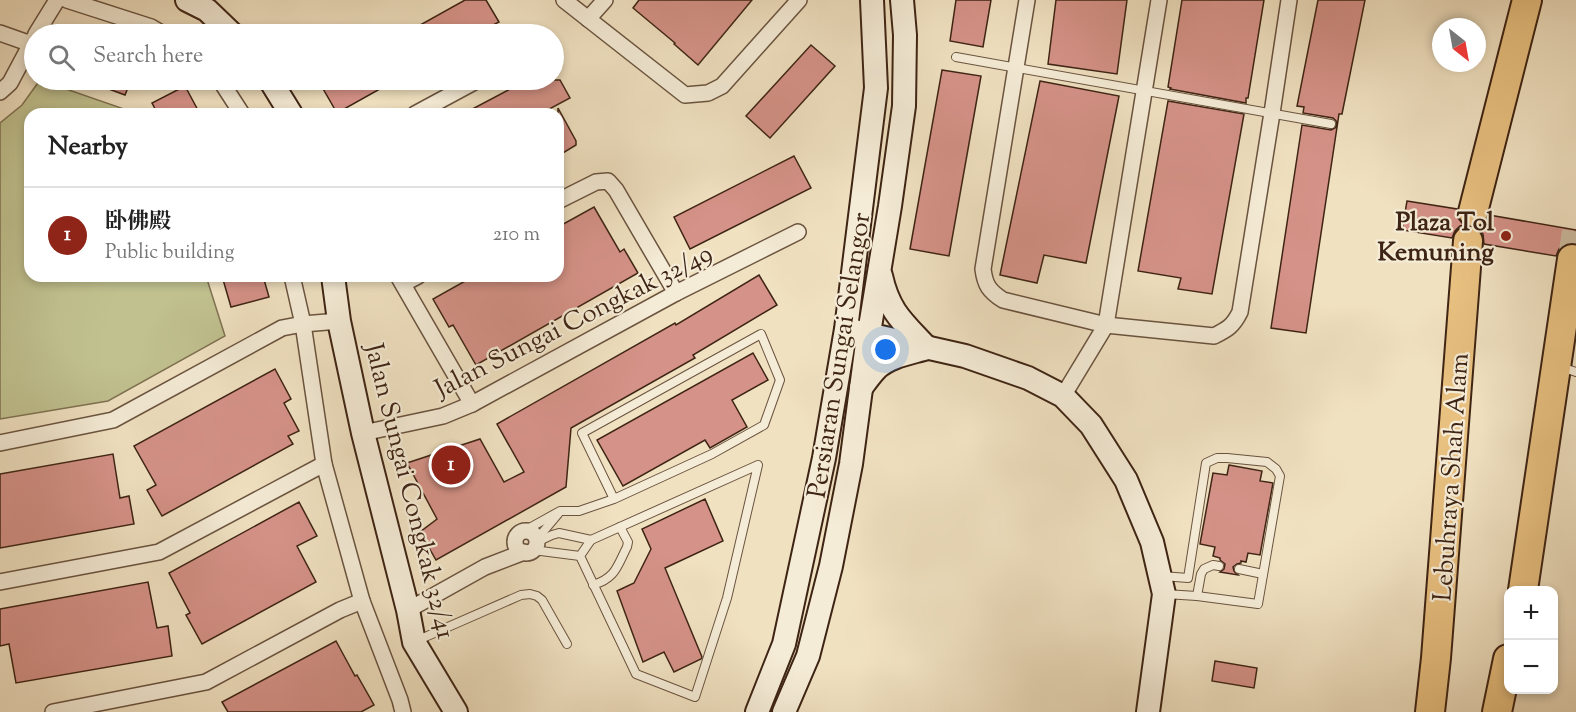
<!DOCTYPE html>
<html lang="en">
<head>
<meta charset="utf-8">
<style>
  :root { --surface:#fff; --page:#f2f2f2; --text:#222; --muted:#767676; --line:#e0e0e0; --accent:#8f2418 }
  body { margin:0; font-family:"Sorts Mill Goudy","Noto Serif SC",serif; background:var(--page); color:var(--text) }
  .controls { position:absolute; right:18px; bottom:18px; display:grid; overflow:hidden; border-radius:12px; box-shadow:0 3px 9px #0003 }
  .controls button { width:54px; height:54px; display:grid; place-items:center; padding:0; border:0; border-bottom:2px solid var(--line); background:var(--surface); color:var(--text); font:30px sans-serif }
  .compass { position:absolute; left:1432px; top:18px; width:54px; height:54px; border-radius:50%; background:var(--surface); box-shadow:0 3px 9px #0003; rotate:149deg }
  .you { position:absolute; left:886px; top:350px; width:21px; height:21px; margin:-15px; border:4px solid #fff; border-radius:50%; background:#1a73e8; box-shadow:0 0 0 9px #1a73e833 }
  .badge { display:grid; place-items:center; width:39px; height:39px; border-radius:50%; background:var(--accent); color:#fff; font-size:20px; font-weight:700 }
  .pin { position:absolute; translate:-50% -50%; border:3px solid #fff; box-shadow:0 2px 6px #0006 }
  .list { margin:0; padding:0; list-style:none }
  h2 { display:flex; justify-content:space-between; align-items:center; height:78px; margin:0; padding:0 24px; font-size:26px }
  h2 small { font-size:20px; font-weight:400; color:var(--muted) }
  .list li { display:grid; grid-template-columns:39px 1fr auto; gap:18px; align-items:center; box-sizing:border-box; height:96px; padding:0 24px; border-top:2px solid var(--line) }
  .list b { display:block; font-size:22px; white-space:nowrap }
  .list p { margin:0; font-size:20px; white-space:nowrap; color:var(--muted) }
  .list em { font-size:20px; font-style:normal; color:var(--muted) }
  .icon { flex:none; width:33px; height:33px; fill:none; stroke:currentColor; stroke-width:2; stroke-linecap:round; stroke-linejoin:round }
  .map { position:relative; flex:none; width:1576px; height:712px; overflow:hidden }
  .search { position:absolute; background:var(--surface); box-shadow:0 3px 9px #0003; left:24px; top:24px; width:540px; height:66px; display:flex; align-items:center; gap:15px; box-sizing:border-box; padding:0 21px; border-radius:33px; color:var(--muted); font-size:22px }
  .panel { position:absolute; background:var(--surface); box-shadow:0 3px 9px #0003; left:24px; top:108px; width:540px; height:174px; border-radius:18px }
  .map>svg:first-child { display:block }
  .green { fill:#c0c18f; stroke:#7f7252; stroke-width:1.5 }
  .building { fill:#d59288; stroke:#3e2414; stroke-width:1.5 }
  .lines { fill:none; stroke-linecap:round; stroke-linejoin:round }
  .highway-tunnel { stroke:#ccbb9e; stroke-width:28; stroke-dasharray:28 14; stroke-linecap:butt }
  .lane-casing { stroke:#6a533f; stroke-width:10 }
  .street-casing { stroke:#6a533f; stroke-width:18 }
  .secondary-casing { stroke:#3e2414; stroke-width:26 }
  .highway-casing { stroke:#3e2414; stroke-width:32 }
  .lane { stroke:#f5ecd7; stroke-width:8 }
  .street { stroke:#f5ecd7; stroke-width:15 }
  .secondary { stroke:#f5ecd7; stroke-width:22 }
  .highway { stroke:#e8c080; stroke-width:28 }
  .poi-dot { fill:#8f2418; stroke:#f5ecd7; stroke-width:2 }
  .labels { text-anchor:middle; stroke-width:4.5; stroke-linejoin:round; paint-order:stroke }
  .poi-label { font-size:26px; font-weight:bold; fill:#3e2414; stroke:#f5ecd7; text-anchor:end }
  .street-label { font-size:26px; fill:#3e2414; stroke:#f5ecd7 }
</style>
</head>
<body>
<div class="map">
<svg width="1576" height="712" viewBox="0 0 1576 712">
  <rect width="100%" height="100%" fill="#f0e1c1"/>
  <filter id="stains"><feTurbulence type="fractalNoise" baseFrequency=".00333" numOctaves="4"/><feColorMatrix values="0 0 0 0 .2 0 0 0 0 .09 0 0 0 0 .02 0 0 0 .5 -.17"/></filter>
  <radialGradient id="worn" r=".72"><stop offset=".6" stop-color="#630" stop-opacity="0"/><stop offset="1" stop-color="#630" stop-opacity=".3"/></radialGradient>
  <path class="green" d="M40,80L127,110L129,114H30V276H206L225,336L108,401L0,419V123L22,105Z"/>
  <g class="building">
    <path d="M465,0H486L499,22L476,34H404Z"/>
    <path d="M639,0H752L698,65L674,44L675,43L633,8Z"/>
    <path d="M956,0H991L983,47L950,41Z"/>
    <path d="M1056,0H1127L1117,74L1048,64Z"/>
    <path d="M1182,0H1264L1248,98H1246V103L1170,89L1171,88L1168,87Z"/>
    <path d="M1318,0H1365L1342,114H1339L1306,333L1271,328L1302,125L1331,130L1335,128L1337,124L1336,121L1333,118L1303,113L1304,107L1297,106Z"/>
    <path d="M811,45L835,66L770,138L746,116Z"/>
    <path d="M942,70L981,76L949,256L910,249Z"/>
    <path d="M87,80H131L125,95L87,81Z"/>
    <path d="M318,80H396L337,113Z"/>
    <path d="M527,80H560L570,98L540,114H463Z"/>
    <path d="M1040,81L1119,96L1086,263L1044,255L1037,283L1000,275Z"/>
    <path d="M185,86L200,114H158L152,103Z"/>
    <path d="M1168,101L1244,114L1212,294L1178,289L1181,278L1138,271Z"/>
    <path d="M558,108L576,141V145L558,156Z"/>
    <path d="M794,156L811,188L690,249L674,217Z"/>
    <path d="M1407,201L1457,209V217L1464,225L1460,226L1455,231L1452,238L1402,230Z"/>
    <path d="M594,207L620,252L624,249L638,273L476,365L453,325L449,327L433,299L474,276H558V227Z"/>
    <path d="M1489,215L1576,230V243L1565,244L1559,249L1556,256L1484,244L1483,234L1478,228L1485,223Z"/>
    <path d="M759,275L777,305L693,355L695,358L571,428L566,487L436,560L420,532L437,519L407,463L480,439L504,482L524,472L497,424L675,323L676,325Z"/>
    <path d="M222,276H263L269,297L231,307Z"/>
    <path d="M753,353L768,380L732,400L747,427L710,448L705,440L623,486L597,440Z"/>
    <path d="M275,369L291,399L284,403L299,431L288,436L293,444L162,516L147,490L156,485L134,446Z"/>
    <path d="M113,454L120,498L129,496L134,524L0,548V474Z"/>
    <path d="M1229,465L1262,471L1260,481L1273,483L1260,555L1248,553L1246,562L1241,561V563L1237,564L1233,567L1234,571L1238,575L1220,572L1224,569L1225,564L1220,560V558L1213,556L1215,547L1200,544L1213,473L1227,475Z"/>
    <path d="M705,499L723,541L665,568L702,657L701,659L674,672L664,652L643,662L617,591L634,583L651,549L642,529Z"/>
    <path d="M299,502L317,536L297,546L316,582L202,644L186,615L190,613L169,573Z"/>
    <path d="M148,582L157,628L168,626L172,656L16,683L9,644L0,646V609Z"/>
    <path d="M336,641L355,676L357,675L374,705L361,712H228L222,702Z"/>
    <path d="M1215,661L1257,668L1254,688L1212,681Z"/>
  </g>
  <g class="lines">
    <path class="highway-tunnel" d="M1572,259L1576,231"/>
    <defs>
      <g id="lane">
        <path d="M956,57L1331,124"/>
        <path d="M1561,367L1576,372"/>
        <path d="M758,465L727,598L695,697L636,674L580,556L591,540Z"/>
        <path d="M524,531L560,511H579L614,499L712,454L764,425L780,380L761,334L582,433L614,499"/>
        <path d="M537,539L558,514"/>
        <path d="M537,542L552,535L559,533L591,540"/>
        <path d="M533,550L580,556"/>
        <path d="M1239,569L1263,574"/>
        <path d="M1162,576L1188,578L1206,463L1217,458H1227L1267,462L1276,469L1280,476L1258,604L1197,596L1165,594"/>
        <path d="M593,585C616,578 617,566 627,547L628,542L620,527"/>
        <path d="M1197,596L1201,574L1204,569L1213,565L1219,566"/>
        <path d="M416,641L521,595L530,594L537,596L542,600L567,644"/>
      </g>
      <g id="street">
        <path d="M67,0L151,27L163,34"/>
        <path d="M564,0L685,95L708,93L722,86L799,0"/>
        <path d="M1027,0L983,269C985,285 989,291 1003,300L1106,325L1214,336C1228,329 1233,326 1240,312L1272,113L1289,0"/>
        <path d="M588,19L605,0"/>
        <path d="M0,33L31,44"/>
        <path d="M36,34L57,0"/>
        <path d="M220,80L242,114"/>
        <path d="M0,92L10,83L34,38"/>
        <path d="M415,114L478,80"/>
        <path d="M558,201L596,182L608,181L616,190L676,293"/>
        <path d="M292,276L303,324L324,464L362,601L400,700L403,712"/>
        <path d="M398,276L472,404"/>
        <path d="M403,284L418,276"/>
        <path d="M1063,396L1106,325L1159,0"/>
        <path d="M363,433L443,416L472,404L676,293L798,232"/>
        <path d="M0,443L113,420L282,328L303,324L339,321"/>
        <circle cx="526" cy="542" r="11"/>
        <path d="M0,582L159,552L324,464"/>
        <path d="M408,610L485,567L524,552"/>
        <path d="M53,712L206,682L340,610L362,601"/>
      </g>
      <g id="secondary">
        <path d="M187,0L207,10L232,34"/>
        <path d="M270,80L291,114"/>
        <path d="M333,276L339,321L363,433L408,610L414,642L456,712"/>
        <path d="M854,331L965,356L1028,378L1063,396L1091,425L1126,480L1152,542L1164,594L1148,712"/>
        <path d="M861,388C866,381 871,374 877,368C890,356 911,353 927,348C903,322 889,312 881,276"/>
        <path d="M757,712L784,644L824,458L846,329L876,88L872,0"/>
        <path d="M784,712L808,656L831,566L851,464L866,351L890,206L904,106L905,35L902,0"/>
      </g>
      <g id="highway">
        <path d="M1473,212L1527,0"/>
        <path d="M1523,590L1572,259"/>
        <path d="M1430,712L1436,658L1468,241"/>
        <path d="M1497,712L1508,659"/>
      </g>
    </defs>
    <use href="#lane" class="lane-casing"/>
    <use href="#street" class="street-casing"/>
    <use href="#secondary" class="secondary-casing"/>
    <use href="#highway" class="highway-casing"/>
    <use href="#lane" class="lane"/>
    <use href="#street" class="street"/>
    <use href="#secondary" class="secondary"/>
    <use href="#highway" class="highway"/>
  </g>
  <circle class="poi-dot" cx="1506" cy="236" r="6"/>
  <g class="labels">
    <g class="poi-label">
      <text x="1494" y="230">Plaza Tol<tspan x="1494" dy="30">Kemuning</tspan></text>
    </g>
    <g class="street-label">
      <text transform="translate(573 320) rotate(-27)" y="9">Jalan Sungai Congkak 32/49</text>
      <text transform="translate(838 355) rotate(-81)" y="9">Persiaran Sungai Selangor</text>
      <text transform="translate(1450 477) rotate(-86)" y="9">Lebuhraya Shah Alam</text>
      <text transform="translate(411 491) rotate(76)" y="9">Jalan Sungai Congkak 32/41</text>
    </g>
  </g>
  <rect width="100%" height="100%" filter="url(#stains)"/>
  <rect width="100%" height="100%" fill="url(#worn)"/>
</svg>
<div class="controls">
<button>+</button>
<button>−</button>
</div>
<svg class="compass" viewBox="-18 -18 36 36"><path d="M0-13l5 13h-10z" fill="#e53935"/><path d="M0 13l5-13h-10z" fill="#767676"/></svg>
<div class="you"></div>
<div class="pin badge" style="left:451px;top:465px">1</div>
<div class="search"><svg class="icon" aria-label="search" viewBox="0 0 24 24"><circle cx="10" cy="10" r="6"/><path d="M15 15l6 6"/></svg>Search here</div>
<section class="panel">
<h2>Nearby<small></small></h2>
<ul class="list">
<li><span class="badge">1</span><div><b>卧佛殿</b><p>Public building</p></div><em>210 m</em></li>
</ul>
</section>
</div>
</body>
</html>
